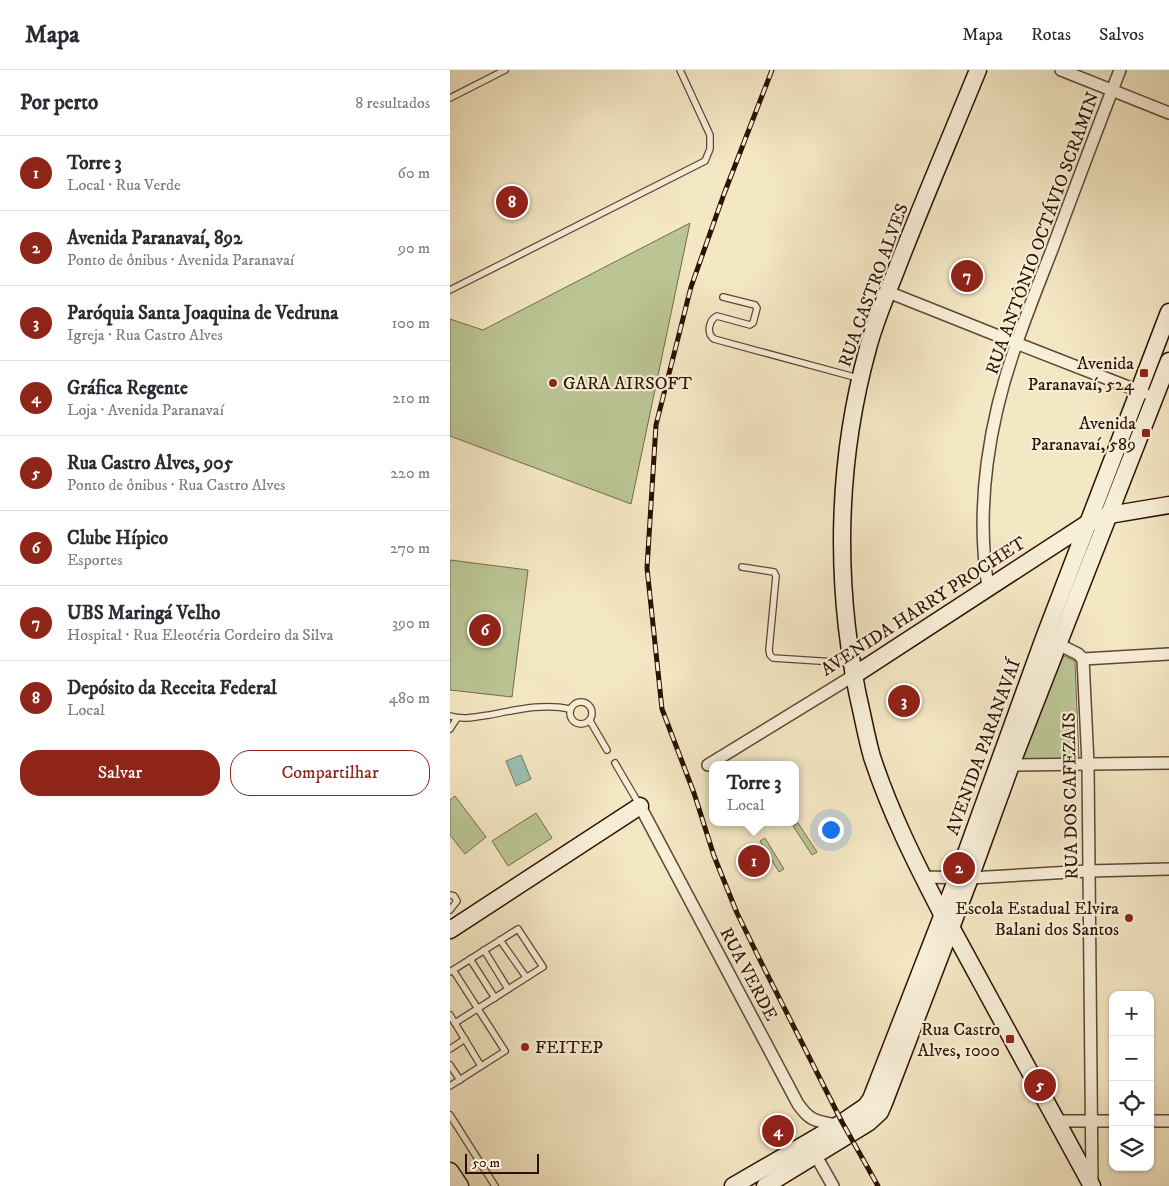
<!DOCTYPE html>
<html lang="pt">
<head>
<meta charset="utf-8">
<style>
  :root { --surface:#fff; --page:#f2f2f3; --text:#2b2b33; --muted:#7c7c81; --line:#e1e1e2; --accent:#8f2418 }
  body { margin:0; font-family:"IM FELL DW Pica",serif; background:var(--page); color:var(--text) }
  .controls { position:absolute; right:15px; bottom:15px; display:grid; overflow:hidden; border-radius:10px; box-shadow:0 1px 4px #0004 }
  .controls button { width:45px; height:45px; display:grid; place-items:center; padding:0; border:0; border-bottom:1px solid var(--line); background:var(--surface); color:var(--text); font:25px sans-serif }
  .scale { position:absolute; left:15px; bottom:12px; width:74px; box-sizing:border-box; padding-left:5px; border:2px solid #2d1201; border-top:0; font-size:14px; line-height:18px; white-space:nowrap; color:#2d1201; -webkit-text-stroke:4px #f8efd9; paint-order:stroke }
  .you { position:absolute; left:380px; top:759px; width:18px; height:18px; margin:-12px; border:4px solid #fff; border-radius:50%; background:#1a73e8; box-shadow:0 0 0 8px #1a73e833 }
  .badge { display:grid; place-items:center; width:32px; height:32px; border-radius:50%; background:var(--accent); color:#fff; font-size:16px; font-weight:700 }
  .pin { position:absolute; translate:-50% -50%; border:2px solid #fff; box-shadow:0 1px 5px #0006 }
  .popup { position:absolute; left:259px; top:691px; width:90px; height:65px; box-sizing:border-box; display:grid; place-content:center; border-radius:10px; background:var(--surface); filter:drop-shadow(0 1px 4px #0005); font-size:16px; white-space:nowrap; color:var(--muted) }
  .popup b { font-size:19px; color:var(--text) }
  .popup::after { content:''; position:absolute; left:50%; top:100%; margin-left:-10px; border:10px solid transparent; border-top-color:var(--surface) }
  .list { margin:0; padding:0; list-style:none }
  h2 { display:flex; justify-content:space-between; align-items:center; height:65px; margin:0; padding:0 20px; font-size:21px }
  h2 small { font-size:16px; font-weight:400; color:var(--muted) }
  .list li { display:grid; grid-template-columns:32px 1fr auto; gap:15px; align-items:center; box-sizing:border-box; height:75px; padding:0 20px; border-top:1px solid var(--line) }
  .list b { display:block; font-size:19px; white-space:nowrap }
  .list p { margin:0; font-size:16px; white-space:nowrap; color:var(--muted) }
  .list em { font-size:16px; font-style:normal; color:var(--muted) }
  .actions { display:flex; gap:10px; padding:15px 20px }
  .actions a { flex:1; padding:11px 0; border:1px solid var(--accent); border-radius:20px; text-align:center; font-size:18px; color:var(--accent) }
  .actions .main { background:var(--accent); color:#fff }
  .icon { flex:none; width:28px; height:28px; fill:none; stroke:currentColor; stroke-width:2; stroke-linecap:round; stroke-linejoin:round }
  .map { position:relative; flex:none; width:719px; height:1116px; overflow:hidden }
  header { display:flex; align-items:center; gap:30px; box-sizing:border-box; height:70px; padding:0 25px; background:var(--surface); border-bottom:1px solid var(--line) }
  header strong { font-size:24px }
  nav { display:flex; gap:28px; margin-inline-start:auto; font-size:18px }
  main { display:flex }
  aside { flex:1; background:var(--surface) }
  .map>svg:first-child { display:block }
  .green { fill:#bbc594; stroke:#746c4a }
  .water { fill:#9cc0b4; stroke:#707a6c }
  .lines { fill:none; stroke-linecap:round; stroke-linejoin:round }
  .lane-casing { stroke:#5f4732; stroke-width:8 }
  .street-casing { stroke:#5f4732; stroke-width:14 }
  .secondary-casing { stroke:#2d1201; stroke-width:19 }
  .lane { stroke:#f8efd9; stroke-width:5.5 }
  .street { stroke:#f8efd9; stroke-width:11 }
  .secondary { stroke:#f8efd9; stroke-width:16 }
  .rail-casing { stroke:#2d1201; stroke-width:5 }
  .rail { stroke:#f8efd9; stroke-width:3; stroke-dasharray:9; stroke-linecap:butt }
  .poi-dot { fill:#8f2418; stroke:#f8efd9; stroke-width:2 }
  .labels { text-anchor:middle; stroke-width:4.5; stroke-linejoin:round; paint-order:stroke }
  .street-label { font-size:18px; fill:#2d1201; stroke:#f8efd9 }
  .poi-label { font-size:18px; fill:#2d1201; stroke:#f8efd9; text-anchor:end }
</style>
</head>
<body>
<header>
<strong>Mapa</strong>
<nav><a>Mapa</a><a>Rotas</a><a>Salvos</a></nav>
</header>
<main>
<aside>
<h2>Por perto<small>8 resultados</small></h2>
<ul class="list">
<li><span class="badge">1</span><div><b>Torre 3</b><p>Local · Rua Verde</p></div><em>60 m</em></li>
<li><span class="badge">2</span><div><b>Avenida Paranavaí, 892</b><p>Ponto de ônibus · Avenida Paranavaí</p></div><em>90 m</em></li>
<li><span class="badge">3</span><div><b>Paróquia Santa Joaquina de Vedruna</b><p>Igreja · Rua Castro Alves</p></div><em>100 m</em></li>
<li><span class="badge">4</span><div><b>Gráfica Regente</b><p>Loja · Avenida Paranavaí</p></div><em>210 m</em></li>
<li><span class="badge">5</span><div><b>Rua Castro Alves, 905</b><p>Ponto de ônibus · Rua Castro Alves</p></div><em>220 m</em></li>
<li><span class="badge">6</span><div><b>Clube Hípico</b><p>Esportes</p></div><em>270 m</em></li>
<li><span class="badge">7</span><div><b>UBS Maringá Velho</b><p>Hospital · Rua Eleotéria Cordeiro da Silva</p></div><em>390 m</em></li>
<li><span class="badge">8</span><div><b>Depósito da Receita Federal</b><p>Local</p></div><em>480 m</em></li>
</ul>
<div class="actions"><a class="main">Salvar</a><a>Compartilhar</a></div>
</aside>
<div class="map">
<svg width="719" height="1116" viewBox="0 0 719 1116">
  <rect width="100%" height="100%" fill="#f4e7c4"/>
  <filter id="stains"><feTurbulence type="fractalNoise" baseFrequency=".004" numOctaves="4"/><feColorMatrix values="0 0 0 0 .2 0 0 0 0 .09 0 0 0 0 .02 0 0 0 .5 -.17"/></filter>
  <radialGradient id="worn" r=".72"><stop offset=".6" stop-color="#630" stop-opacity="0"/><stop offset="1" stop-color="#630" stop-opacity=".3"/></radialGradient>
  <g class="green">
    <path d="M240,153L181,434L0,366V249L33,260Z"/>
    <path d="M0,490L78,500L62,627L0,620Z"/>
    <path d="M610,584L625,591L629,689L567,690Z"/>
    <path d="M5,726L36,767L15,784L0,765V730Z"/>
    <path d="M86,743L102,768L58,796L42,771Z"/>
    <path d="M348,753L367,782L362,785L343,756Z"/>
    <path d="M315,768L334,799L329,802L310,771Z"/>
  </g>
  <path class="water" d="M71,685L81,709L66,716L56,691Z"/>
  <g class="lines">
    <defs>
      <g id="lane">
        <path d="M0,28L55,0"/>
        <path d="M0,220L255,91L260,79V65L230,0"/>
        <path d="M273,227L305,235L307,238L303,253L300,255L267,246C259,250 256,263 264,269L408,308"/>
        <path d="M292,497L324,502L326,506L319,580L320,585L323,588L401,593"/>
        <circle cx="131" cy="643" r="11"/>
        <path d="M0,646C13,650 26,647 39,645C66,640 93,633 120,639"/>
        <path d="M140,651L157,680"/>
        <path d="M0,659L7,648"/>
        <path d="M165,693L189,734"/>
        <path d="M0,825L4,826L7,831L0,840"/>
        <path d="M50,870L76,907"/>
        <path d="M34,880L58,919"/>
        <path d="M20,889L45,928"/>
        <path d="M0,902L68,859L93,897L5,953"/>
        <path d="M0,945L31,996"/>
        <path d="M0,979L15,969"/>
        <path d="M0,995L10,1010"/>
        <path d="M0,1016L55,981L3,900"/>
        <path d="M0,1045L45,1116"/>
      </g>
      <g id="street">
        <path d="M611,0L719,43"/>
        <path d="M438,222L566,273L694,323"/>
        <path d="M538,517C525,436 539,350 567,272C578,240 591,208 603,177C625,118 647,59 670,0"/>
        <path d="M602,571L628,584L633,589L638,694L642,1114"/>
        <path d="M633,589L719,584"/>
        <path d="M258,695L403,606"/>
        <path d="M556,695L719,693"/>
        <path d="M190,736L348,1034C362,1054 368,1050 388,1056"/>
        <path d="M473,807L520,808L638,801L719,799"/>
        <path d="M607,1051H663"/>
        <path d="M700,1051H719"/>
        <path d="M366,1086L383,1116"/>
      </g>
      <g id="secondary">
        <path d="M528,0C501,66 473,131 447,198C437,224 425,251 418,278C385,397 384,524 412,644C415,658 418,673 422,687C440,742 466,794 493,846L501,857L642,1116"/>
        <path d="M403,606L638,453L659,445L719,435"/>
        <path d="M0,860L190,736"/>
        <path d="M0,1101L10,1116"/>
        <path d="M283,1116L388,1055L416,1036L421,1029L507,808L594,568L719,242"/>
        <path d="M315,1116L418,1053L430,1042L434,1033L520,808L561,695L719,291"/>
      </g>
    </defs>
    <use href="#lane" class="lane-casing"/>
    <use href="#street" class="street-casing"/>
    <use href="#secondary" class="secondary-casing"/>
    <use href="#lane" class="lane"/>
    <use href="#street" class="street"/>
    <use href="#secondary" class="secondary"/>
    <defs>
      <path id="rail" d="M322,0L274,124L241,217L206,355L197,498L212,639L244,723L264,786L287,843L309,888L392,1052L428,1116"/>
    </defs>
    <use href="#rail" class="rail-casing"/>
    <use href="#rail" class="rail"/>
  </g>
  <g class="poi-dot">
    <rect x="689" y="298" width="10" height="10" rx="2.5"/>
    <circle cx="103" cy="313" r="5"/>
    <rect x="691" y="358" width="10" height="10" rx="2.5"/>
    <circle cx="679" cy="848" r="5"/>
    <rect x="555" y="964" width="10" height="10" rx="2.5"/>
    <circle cx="75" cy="977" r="5"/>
  </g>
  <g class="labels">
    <g class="street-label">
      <text transform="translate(592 163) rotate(-70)" y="6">RUA ANTÔNIO OCTÁVIO SCRAMIN</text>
      <text transform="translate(423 215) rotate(-70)" y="6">RUA CASTRO ALVES</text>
      <text transform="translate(473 536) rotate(-33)" y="6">AVENIDA HARRY PROCHET</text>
      <text transform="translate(533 677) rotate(-70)" y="6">AVENIDA PARANAVAÍ</text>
      <text transform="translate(620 726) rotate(-91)" y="6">RUA DOS CAFEZAIS</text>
      <text transform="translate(299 904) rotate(62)" y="6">RUA VERDE</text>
    </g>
    <g class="poi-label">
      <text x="684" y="299">Avenida<tspan x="684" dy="21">Paranavaí, 524</tspan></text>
      <text x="113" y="319" text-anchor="start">GARA AIRSOFT</text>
      <text x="686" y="359">Avenida<tspan x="686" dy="21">Paranavaí, 589</tspan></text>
      <text x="669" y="844">Escola Estadual Elvira<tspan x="669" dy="21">Balani dos Santos</tspan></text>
      <text x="550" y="965">Rua Castro<tspan x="550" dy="21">Alves, 1000</tspan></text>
      <text x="85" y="983" text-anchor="start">FEITEP</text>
    </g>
  </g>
  <rect width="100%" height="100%" filter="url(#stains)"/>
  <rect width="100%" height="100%" fill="url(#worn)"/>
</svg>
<div class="controls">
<button>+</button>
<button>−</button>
<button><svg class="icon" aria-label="locate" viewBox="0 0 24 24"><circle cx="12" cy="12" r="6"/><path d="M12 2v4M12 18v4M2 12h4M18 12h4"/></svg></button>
<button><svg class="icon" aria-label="layers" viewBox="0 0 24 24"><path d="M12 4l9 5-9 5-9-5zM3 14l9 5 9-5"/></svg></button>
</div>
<div class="scale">50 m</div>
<div class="you"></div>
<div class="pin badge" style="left:304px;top:791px">1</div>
<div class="popup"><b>Torre 3</b>Local</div>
<div class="pin badge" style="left:509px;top:798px">2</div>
<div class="pin badge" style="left:454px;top:631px">3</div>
<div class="pin badge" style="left:328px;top:1061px">4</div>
<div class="pin badge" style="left:590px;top:1015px">5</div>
<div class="pin badge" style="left:35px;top:560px">6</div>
<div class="pin badge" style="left:517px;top:206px">7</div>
<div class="pin badge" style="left:62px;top:132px">8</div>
</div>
</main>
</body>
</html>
